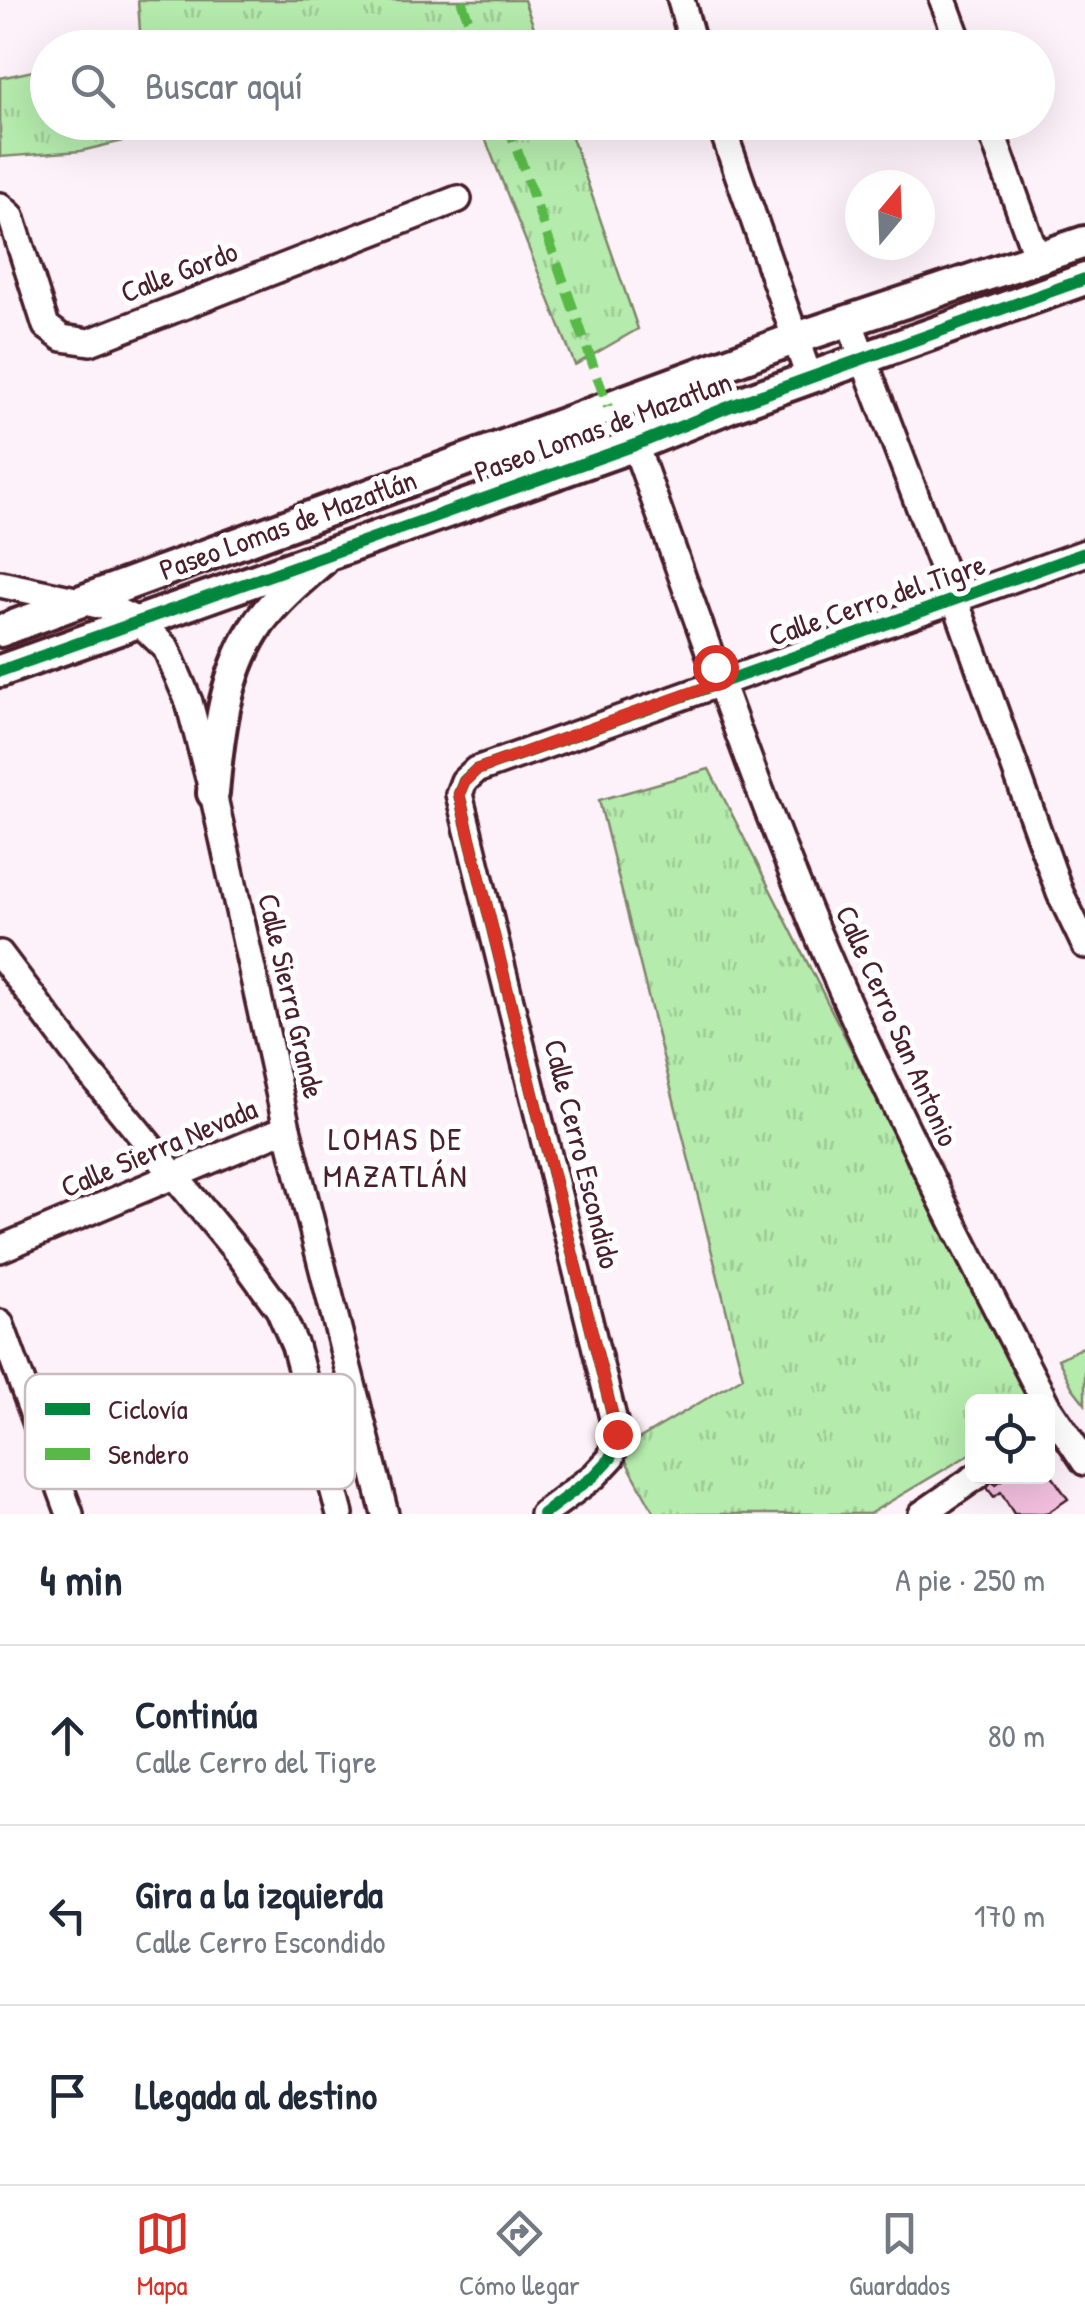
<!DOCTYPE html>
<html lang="es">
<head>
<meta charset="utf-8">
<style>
  :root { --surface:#fff; --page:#f2f2f3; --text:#1f2937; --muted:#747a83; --line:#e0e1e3; --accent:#d93025 }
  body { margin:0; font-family:"Patrick Hand",sans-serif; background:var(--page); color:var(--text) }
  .controls { position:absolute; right:30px; bottom:30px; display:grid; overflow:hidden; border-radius:15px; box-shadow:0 10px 40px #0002 }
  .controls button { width:90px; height:90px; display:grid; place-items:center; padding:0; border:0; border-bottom:2px solid var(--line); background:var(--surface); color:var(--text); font:50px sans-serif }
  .compass { position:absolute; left:845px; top:170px; width:90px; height:90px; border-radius:50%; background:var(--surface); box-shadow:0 10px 40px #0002; rotate:19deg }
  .stop { position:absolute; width:30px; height:30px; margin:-22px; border:8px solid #d93025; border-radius:50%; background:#fff }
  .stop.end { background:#d93025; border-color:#fff; box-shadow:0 2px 10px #0008 }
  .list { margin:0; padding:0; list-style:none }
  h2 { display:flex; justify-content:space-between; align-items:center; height:130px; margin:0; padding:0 40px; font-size:42px }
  h2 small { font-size:32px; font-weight:400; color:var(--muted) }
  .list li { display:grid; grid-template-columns:65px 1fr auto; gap:30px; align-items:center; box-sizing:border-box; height:180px; padding:0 40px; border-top:2px solid var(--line) }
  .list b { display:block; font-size:38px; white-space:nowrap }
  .list p { margin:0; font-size:32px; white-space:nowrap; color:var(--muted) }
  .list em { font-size:32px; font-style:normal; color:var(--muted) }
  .icon { flex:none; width:55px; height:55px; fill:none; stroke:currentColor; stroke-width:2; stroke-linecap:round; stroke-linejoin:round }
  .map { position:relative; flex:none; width:1085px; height:1514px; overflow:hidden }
  .search { position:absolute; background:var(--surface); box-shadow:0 10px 40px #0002; left:30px; right:30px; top:30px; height:110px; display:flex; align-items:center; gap:25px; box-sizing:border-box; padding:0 35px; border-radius:55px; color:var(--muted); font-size:38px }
  .sheet { height:670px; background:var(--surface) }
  nav { display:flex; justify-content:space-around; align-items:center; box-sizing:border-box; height:140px; border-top:2px solid var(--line); background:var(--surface); font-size:28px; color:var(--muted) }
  nav a { display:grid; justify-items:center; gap:5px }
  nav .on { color:var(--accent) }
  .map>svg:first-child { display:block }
  .park { fill:url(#park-tufts); stroke:#80856c; stroke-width:2.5 }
  .building { fill:#f3c0df; stroke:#4a1f2b; stroke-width:2.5 }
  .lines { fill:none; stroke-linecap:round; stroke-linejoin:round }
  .minor-casing { stroke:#4a1f2b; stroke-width:32 }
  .tertiary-casing { stroke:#4a1f2b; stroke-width:38 }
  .minor { stroke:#fff; stroke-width:25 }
  .tertiary { stroke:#fff; stroke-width:30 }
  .quiet { stroke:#58b947; stroke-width:10; stroke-dasharray:20 10; stroke-linecap:butt }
  .cycleway-casing { stroke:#fff; stroke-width:19 }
  .cycleway { stroke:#00873e; stroke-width:12 }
  .route { stroke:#d93025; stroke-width:12 }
  .labels { text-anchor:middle; stroke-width:10; stroke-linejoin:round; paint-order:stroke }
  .street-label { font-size:30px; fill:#4a1f2b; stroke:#fff }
  .neighbourhood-label { font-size:32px; letter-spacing:2.5px; fill:#4a1f2b; stroke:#fff }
  .key { fill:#fff; stroke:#c9bcbf; stroke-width:2.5 }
  .key-label { font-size:28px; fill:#4a1f2b }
</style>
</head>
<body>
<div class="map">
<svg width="1085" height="1514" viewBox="0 0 1085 1514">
  <defs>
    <pattern id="park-tufts" width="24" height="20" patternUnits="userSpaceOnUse" patternTransform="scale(2.5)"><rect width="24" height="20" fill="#b5ebad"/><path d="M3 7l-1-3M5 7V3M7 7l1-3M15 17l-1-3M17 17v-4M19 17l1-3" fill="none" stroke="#9dc995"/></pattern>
  </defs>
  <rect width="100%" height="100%" fill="#fdf2f9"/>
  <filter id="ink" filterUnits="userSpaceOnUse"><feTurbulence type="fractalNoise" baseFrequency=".01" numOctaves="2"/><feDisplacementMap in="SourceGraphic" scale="20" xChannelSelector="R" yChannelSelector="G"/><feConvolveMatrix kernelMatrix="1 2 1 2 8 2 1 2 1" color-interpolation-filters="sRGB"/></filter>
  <g filter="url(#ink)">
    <g class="park">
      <path d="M138,0H524L541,47H141Z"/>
      <path d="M47,68L48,122L198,123L81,151L0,157V78Z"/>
      <path d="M479,123H567L638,329L575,365Z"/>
      <path d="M709,769L1030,1401L972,1402V1453L869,1514H655L620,1450L743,1377L599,800Z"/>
      <path d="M1085,1346V1404L1072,1387L1058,1359Z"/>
    </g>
    <path class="building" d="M1048,1470L1068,1499L1046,1514H1014L1001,1492L994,1497L986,1486L993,1481L996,1484L1007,1476H1048Z"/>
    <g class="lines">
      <defs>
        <g id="minor">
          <path d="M681,0L694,48"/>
          <path d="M943,0L961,48"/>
          <path d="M720,122L809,377"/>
          <path d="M988,122L1037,258"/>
          <path d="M0,206L11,216L46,326L62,338L90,342L458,199"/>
          <path d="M849,321L955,600L1060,893L1085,945"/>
          <path d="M635,445C702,630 765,819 846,999C907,1136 976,1268 1045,1402"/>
          <path d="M0,584L108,607L138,621L166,648L189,702L213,793L287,1128L385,1514"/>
          <path d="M0,954L85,1067L242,1258L279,1309L295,1346L340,1514"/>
          <path d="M0,1249L287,1128"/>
          <path d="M0,1323L70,1514"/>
          <path d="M1048,1407L1085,1462"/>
          <path d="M543,1514L594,1476L611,1458L617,1434L459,794L464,781L476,770L1085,553"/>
          <path d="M922,1514L977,1476"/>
        </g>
        <g id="tertiary">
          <path d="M0,631L794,339L1085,242"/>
          <path d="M0,671L635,445L731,406L1085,279"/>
          <path d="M213,793C218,735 225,669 260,621C277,598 300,579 322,560"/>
        </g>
      </defs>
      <use href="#minor" class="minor-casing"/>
      <use href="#tertiary" class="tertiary-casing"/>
      <use href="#minor" class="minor"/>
      <use href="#tertiary" class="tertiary"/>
      <g class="quiet">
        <path d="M461,0L479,48"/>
        <path d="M507,122L608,407"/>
      </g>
      <defs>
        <g id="cycleway">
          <path d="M0,671L635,445L731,406L1085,279"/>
          <path d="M543,1514L594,1476L611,1458L617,1434L459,794L464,781L476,770L1085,553"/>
        </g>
      </defs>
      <use href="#cycleway" class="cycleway-casing"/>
      <use href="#cycleway" class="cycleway"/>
    </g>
  </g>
  <g class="lines" filter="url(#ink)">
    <path class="route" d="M617,1434L459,794L464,782L476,770L721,682L715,667"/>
  </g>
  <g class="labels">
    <g class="street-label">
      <text transform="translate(179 272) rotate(-21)" y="10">Calle Gordo</text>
      <text transform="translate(603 427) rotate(-20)" y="10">Paseo Lomas de Mazatlan</text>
      <text transform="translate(288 525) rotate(-20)" y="10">Paseo Lomas de Mazatlán</text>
      <text transform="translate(877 600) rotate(-19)" y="10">Calle Cerro del Tigre</text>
      <text transform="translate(291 996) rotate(77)" y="10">Calle Sierra Grande</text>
      <text transform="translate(897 1026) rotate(66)" y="10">Calle Cerro San Antonio</text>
      <text transform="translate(159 1148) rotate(-23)" y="10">Calle Sierra Nevada</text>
      <text transform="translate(582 1154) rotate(76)" y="10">Calle Cerro Escondido</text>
    </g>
    <g class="neighbourhood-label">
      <text x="396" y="1150">LOMAS DE<tspan x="396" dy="37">MAZATLÁN</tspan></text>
    </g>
  </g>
  <rect x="25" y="1374" width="330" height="115" rx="15" class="key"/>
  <rect x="45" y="1403" width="45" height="12" fill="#00873e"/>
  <rect x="45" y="1448" width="45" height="12" fill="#58b947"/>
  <g class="key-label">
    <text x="108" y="1419">Ciclovía</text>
    <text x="108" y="1464">Sendero</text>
  </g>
</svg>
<div class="controls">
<button><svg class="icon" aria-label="locate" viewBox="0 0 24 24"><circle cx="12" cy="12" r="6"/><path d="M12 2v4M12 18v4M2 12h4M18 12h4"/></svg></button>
</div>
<svg class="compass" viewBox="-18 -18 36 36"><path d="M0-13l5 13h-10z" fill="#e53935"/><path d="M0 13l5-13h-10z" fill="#747a83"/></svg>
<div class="stop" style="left:715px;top:667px"></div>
<div class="stop end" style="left:617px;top:1434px"></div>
<div class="search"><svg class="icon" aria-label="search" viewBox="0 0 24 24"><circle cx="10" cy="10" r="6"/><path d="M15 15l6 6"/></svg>Buscar aquí</div>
</div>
<section class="sheet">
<h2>4 min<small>A pie · 250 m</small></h2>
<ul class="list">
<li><svg class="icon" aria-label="ahead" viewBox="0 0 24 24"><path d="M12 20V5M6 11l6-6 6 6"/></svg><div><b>Continúa</b><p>Calle Cerro del Tigre</p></div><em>80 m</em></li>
<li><svg class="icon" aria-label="left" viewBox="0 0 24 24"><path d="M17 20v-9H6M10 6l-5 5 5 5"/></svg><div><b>Gira a la izquierda</b><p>Calle Cerro Escondido</p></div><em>170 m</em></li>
<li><svg class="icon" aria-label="arrive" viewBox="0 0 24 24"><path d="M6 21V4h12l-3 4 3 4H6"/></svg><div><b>Llegada al destino</b></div></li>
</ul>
</section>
<nav>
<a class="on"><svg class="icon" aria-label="map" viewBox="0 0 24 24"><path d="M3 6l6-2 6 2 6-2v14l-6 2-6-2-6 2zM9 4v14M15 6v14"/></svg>Mapa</a>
<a><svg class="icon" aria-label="directions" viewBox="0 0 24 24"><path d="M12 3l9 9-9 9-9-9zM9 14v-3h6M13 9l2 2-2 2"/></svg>Cómo llegar</a>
<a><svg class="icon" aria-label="saved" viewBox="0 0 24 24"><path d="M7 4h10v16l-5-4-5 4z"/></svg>Guardados</a>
</nav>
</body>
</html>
